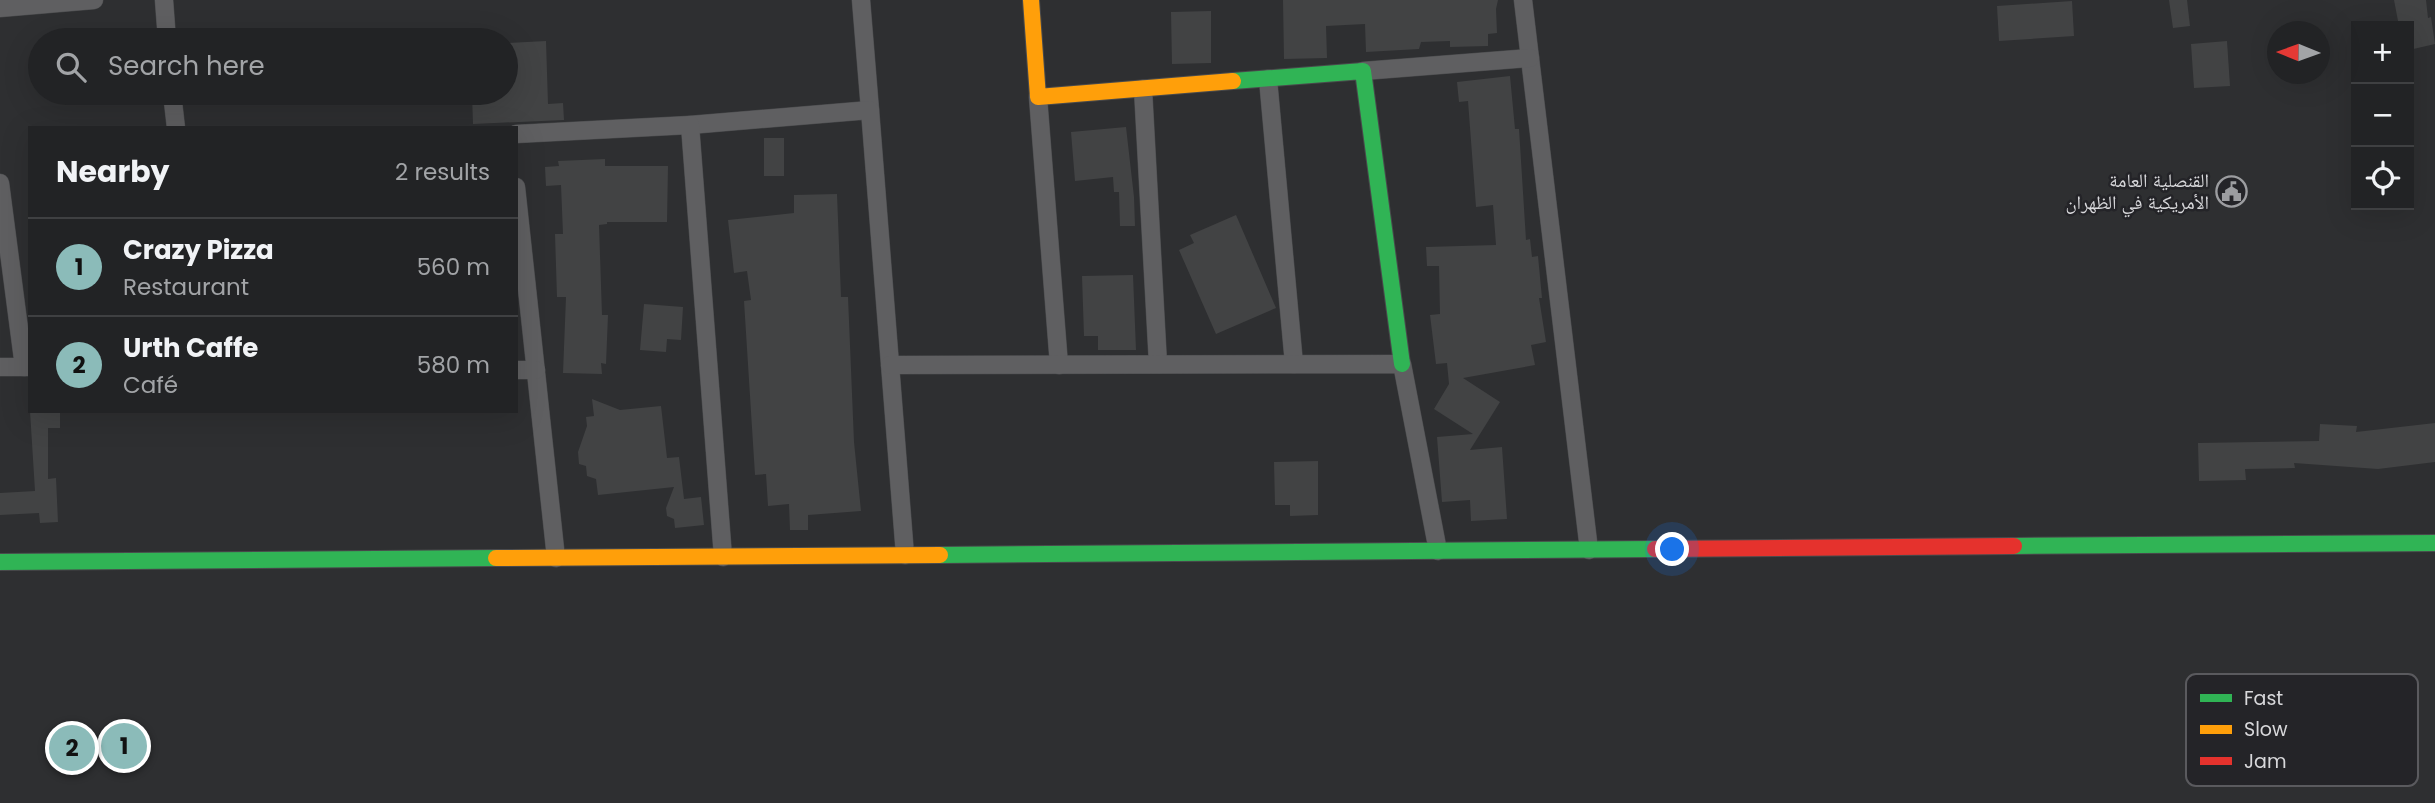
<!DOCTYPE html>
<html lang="en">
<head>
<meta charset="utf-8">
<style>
  :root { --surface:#222325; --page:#2e2f32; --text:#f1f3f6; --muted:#a2a4a7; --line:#3f4042; --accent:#8bbbb9 }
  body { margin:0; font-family:Poppins,"Noto Naskh Arabic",sans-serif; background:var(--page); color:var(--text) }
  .controls { position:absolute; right:21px; top:21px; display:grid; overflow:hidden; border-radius:0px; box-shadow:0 7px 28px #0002 }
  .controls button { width:63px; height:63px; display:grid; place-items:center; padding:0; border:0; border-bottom:2px solid var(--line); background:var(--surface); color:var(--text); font:35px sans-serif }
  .compass { position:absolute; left:2267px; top:21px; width:63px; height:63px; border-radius:50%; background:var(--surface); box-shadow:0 7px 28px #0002; rotate:271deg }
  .you { position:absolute; left:1673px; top:550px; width:24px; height:24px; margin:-18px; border:5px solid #fff; border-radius:50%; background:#1a73e8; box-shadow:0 0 0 10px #1a73e833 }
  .badge { display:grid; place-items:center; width:46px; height:46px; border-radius:50%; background:var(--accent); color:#111; font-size:23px; font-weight:700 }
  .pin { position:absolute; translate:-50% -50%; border:4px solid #fff; box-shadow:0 2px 7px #0006 }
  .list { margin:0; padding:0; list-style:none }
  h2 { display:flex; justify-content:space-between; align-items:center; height:91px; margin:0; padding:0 28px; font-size:30px }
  h2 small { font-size:23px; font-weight:400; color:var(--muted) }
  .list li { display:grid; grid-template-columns:46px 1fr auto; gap:21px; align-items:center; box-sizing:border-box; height:98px; padding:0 28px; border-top:2px solid var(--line) }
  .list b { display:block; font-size:26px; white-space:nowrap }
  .list p { margin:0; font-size:23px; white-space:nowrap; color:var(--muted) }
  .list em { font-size:23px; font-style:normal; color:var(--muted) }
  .icon { flex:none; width:38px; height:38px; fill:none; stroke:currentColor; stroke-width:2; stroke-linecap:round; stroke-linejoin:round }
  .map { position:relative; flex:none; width:2435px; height:803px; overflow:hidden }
  .search { position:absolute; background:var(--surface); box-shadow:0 7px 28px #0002; left:28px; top:28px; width:490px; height:77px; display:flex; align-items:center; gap:18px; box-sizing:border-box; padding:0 24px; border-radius:38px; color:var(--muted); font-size:26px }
  .panel { position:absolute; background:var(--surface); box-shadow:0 7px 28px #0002; left:28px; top:126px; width:490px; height:287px; border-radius:0px }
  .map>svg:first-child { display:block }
  .building { fill:#424344 }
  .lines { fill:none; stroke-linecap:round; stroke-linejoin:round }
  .street-casing { stroke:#494a4c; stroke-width:19 }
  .fast-casing { stroke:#494a4c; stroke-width:18 }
  .slow-casing { stroke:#494a4c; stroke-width:18 }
  .jam-casing { stroke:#494a4c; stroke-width:18 }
  .street { stroke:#5f5f61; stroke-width:18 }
  .fast { stroke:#30b455; stroke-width:16 }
  .slow { stroke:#ff9f0a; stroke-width:16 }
  .jam { stroke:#e5322d; stroke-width:16 }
  .labels { text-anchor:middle; stroke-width:5; stroke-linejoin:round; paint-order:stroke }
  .poi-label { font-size:19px; fill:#d8d8db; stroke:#242428; text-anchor:end }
  .key { fill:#242428; stroke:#5a5a5e; stroke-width:2 }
  .key-label { font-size:19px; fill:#d8d8db }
</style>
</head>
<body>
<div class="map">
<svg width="2435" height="803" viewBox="0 0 2435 803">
  <rect width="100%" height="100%" fill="#2e2f31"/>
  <g class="building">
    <path d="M1283,0H1498L1496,9L1497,33L1488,34V46L1450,47V41L1421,42L1419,49L1366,52L1365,24L1326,26L1327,58L1284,59Z"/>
    <path d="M2169,0H2187L2190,26L2173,28Z"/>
    <path d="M2394,0H2426L2428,18L2431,17L2435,44L2409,50V26H2399Z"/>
    <path d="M2072,1L2074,36L1999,41L1997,6Z"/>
    <path d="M1211,11V63L1172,64L1171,12Z"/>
    <path d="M546,41L548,104L563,103L564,120L473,124L472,95L506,93V43Z"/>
    <path d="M2227,41L2230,86L2194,88L2191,44Z"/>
    <path d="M1510,76L1515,129H1519L1526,240L1530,239L1532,257L1538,256L1542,298H1539L1546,342L1531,345L1535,365L1463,378L1500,402L1470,450L1502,447L1507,519L1471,521L1470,500L1442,502L1437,437L1473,434L1434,409L1449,384L1447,363L1436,364L1430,315L1440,314L1439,266H1427L1426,247L1496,245L1493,205L1476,207L1468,101L1459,102L1457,82Z"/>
    <path d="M1126,127L1134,197L1135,226H1120L1119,192H1114L1113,177L1075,181L1071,132Z"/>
    <rect x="764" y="138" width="20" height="38"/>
    <path d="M605,159V166H668L667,222H607V224L599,225L602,315H608L606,364L601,363L602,374L563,373L566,297H557L555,234H563L561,185L546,186L545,167L559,166L558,161Z"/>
    <path d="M837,194L841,297H848L854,442L861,511L808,515V530H790L789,504L768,506L766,474L755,475L744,301L751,300L747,271L734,273L728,220L794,213V195Z"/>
    <path d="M1236,215L1276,308L1216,334L1179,250L1194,243L1190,235Z"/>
    <path d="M1133,275L1136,350H1098V336H1084L1082,276Z"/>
    <path d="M644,304L683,307L681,340L667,339L666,352L640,350Z"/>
    <path d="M592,399L620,410L661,406L667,458L679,457L684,499L701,497L704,525L675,528L674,519L667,516L666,508L674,487L598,495L596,479L587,476L586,466L579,464L578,452L587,426L586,417L594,416Z"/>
    <path d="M30,411H60V428H48V479L56,478L58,522L40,523L39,513L0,515V493L35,491Z"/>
    <path d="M2435,423V462L2378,469L2294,463L2295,468L2245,469L2246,480L2199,481L2198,443L2319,441L2320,424L2357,426L2356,432Z"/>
    <path d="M1318,461V515L1290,516V505H1275L1274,462Z"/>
  </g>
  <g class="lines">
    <defs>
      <g id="street">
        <path d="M164,0L167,40"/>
        <path d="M861,0L870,110"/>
        <path d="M1523,0L1589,550"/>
        <path d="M0,8L94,0"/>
        <path d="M1363,71L1530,58"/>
        <path d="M1268,79L1294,364"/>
        <path d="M1143,89L1158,364"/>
        <path d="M172,93L176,128"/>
        <path d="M1038,97L1059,365"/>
        <path d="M690,125L870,110L905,555"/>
        <path d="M516,134L690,125L723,557"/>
        <path d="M0,183L24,367"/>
        <path d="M516,187L556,558"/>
        <path d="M890,365L1402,364L1438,551"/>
        <path d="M0,367H30"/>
        <path d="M516,370H536"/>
      </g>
      <g id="fast">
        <path d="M1233,81L1363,71L1402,364"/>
        <path d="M2014,546L2435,543"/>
        <path d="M940,555L1655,549"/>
        <path d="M0,562L496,558"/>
      </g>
      <g id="slow">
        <path d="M1031,0L1038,97L1233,81"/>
        <path d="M496,558L940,555"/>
      </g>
      <path id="jam" d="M1655,549L2014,546"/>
    </defs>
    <use href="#street" class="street-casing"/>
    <use href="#fast" class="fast-casing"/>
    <use href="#slow" class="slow-casing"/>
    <use href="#jam" class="jam-casing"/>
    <use href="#street" class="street"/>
    <use href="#fast" class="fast"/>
    <use href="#slow" class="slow"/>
    <use href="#jam" class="jam"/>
  </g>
  <defs>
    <symbol id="civic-ring" viewBox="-11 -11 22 22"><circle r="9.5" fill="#242428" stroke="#9c9da0" stroke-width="1.5"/><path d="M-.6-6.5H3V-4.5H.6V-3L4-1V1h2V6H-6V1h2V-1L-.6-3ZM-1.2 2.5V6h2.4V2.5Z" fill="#9c9da0"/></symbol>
  </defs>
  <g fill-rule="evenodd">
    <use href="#civic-ring" x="2214" y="174" width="35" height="35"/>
  </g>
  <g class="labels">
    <g class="poi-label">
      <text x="2209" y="187">القنصلية العامة<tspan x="2209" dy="22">الأمريكية في الظهران</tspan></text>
    </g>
  </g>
  <rect x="2186" y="674" width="232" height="112" rx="10" class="key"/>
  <rect x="2200" y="694" width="32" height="8" fill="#30b455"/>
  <rect x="2200" y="725" width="32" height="9" fill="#ff9f0a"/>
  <rect x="2200" y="757" width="32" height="8" fill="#e5322d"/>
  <g class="key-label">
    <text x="2244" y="705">Fast</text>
    <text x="2244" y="736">Slow</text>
    <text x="2244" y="768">Jam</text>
  </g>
</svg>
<div class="controls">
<button>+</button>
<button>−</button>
<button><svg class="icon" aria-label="locate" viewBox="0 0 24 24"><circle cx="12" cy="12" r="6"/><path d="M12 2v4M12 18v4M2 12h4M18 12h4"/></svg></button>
</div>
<svg class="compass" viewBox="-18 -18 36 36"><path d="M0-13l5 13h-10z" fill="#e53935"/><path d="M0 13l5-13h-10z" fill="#a2a4a7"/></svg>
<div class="you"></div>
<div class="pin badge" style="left:124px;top:746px">1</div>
<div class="pin badge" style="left:72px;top:748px">2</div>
<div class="search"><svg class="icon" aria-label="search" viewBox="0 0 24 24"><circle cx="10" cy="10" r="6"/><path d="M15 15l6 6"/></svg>Search here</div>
<section class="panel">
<h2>Nearby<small>2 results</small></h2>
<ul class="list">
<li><span class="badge">1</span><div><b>Crazy Pizza</b><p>Restaurant</p></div><em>560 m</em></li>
<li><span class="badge">2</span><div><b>Urth Caffe</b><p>Café</p></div><em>580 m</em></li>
</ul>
</section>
</div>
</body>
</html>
